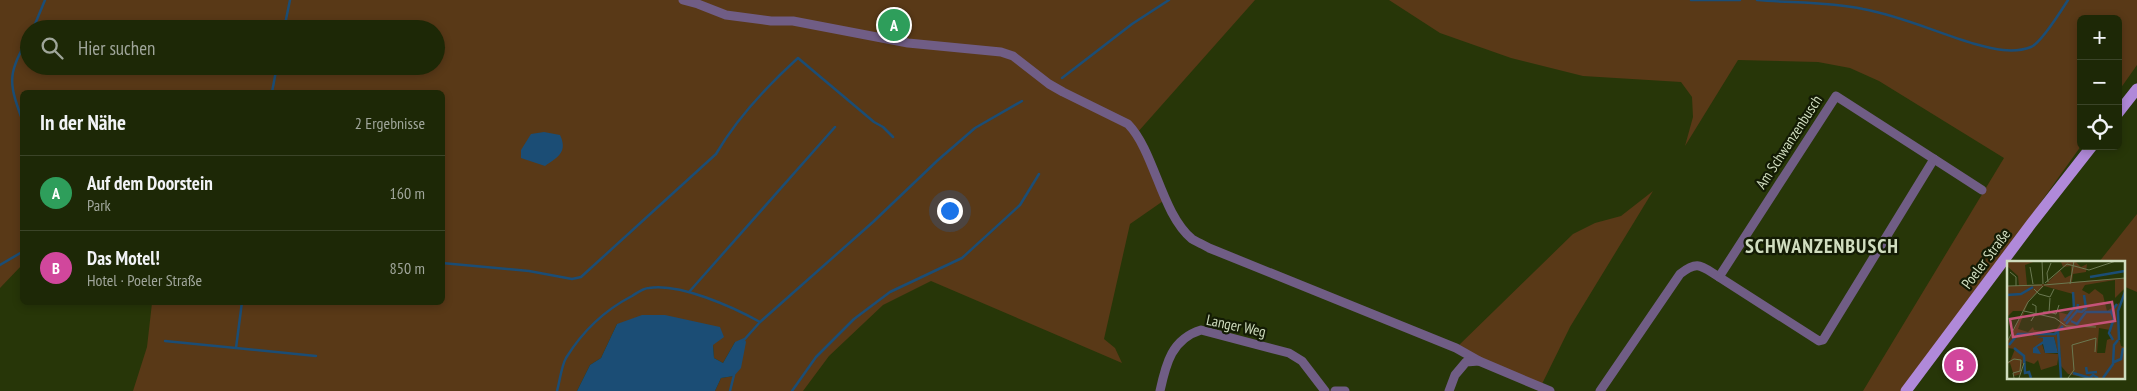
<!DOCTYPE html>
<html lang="de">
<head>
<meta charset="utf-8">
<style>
  :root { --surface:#1d2806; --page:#2a3414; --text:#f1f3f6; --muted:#a0a69b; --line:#3b4428; --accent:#8bbbb9 }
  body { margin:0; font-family:"PT Sans Narrow",sans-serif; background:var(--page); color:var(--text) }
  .controls { position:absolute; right:15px; top:15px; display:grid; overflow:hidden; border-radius:8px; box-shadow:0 2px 8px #0003 }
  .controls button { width:45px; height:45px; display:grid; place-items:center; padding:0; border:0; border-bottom:1px solid var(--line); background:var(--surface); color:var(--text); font:25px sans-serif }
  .you { position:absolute; left:949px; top:210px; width:18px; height:18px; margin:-12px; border:4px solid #fff; border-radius:50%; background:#1a73e8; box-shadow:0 0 0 8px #1a73e833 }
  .badge { display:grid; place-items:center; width:32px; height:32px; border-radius:50%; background:var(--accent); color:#fff; font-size:16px; font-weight:700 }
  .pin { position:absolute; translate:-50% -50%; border:2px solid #fff; box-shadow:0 1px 5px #0006 }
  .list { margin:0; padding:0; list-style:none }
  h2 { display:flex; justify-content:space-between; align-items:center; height:65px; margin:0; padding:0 20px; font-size:21px }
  h2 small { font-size:16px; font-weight:400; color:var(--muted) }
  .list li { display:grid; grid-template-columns:32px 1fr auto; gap:15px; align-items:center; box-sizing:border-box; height:75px; padding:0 20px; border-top:1px solid var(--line) }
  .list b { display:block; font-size:19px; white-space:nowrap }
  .list p { margin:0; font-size:16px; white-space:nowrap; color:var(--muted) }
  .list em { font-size:16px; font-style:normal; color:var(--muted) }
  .icon { flex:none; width:28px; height:28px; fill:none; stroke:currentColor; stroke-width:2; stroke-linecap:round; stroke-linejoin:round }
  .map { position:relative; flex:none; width:2137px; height:391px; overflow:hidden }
  .search { position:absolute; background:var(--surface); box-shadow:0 2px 8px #0003; left:20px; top:20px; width:425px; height:55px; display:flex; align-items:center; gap:12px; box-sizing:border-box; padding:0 18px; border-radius:28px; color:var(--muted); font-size:19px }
  .panel { position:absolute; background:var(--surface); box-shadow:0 2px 8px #0003; left:20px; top:90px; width:425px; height:215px; border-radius:8px }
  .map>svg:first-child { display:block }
  .green { fill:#593917; fill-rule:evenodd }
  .water { fill:#1b4d75 }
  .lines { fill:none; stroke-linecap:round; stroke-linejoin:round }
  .stream { stroke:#1b4d75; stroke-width:2.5 }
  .minor { stroke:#705d85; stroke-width:9 }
  .major { stroke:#b089d9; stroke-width:11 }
  .labels { text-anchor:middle; stroke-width:4.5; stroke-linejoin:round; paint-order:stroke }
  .street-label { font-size:15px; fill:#d0ddbf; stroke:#131b04 }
  .district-label { font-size:20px; font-weight:bold; letter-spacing:1px; fill:#d0ddbf; stroke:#131b04 }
  .inset-river { fill:none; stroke:#1b4d75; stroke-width:2.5 }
  .inset-road { fill:none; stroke:#6b7951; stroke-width:1 }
  .view { fill:#c65379; fill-opacity:0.15; stroke:#c65379; stroke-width:2.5 }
  .inset-edge { fill:none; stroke:#d0ddbf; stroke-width:2.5 }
</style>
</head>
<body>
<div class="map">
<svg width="2137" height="391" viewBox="0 0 2137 391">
  <rect width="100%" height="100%" fill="#273608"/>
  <g class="green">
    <path d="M0,0H1255L1137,133L1166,199L1130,224L1104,339L1115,348L1122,363L931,281L883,305L829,356L803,391H715L721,378L734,376L735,342L723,363L714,358L713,345L617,324L601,358L590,365L577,391H133L147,347L152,303L442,302V92H22V265L0,288ZM29,29H436V66H29Z"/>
    <path d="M1389,0H2137V65L2118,92V19H2081V146L1906,391H1863L2004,158L1879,81L1850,68L1818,62L1738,60L1685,146L1693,117L1692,97L1681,82L1583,76L1511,58L1440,33Z"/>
    <path d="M1653,191L1570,327L1540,388L1456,348L1573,234L1595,223L1621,216Z"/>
    <path d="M2137,214V292L2123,286V262H2099Z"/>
  </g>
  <g class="water">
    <path d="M544,132L560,135C568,152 558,157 545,166L521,158V150L531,134Z"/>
    <path d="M642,315H665L720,327L724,337L713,345L714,358L723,363L735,342L744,338L746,342L741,368L734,376L721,378L715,391H577L590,365L601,358L617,324Z"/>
  </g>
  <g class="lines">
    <g class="stream">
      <path d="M1691,0H1740"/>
      <path d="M1757,0C1792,3 1829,2 1863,9C1902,16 1937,33 1975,44C1993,49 2013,54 2031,47C2041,43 2061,11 2068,0"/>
      <path d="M33,29L45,0"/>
      <path d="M284,29L290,0"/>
      <path d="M1062,78L1132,24L1169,0"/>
      <path d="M272,92L277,66"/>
      <path d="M22,119C7,79 9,73 29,36"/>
      <path d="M442,263L529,271L572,279L581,277L716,154C737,118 767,86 798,58L874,122L883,127L893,137"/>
      <path d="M0,265L22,252"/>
      <path d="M689,292L835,127"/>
      <path d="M165,341L316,356"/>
      <path d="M743,341L760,322L873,222L938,160L975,128L1022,101"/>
      <path d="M236,348L242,302"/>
      <path d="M557,391C560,381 561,367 566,358C582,332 605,310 632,296C637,293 643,288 649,288C680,283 733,307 760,322"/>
      <path d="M730,391L734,375"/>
      <path d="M792,391L816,357L854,319L890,292L962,258L1020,205L1039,174"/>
    </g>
    <g class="minor">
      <path d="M683,0L698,4L726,15L771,21H793L908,43L1001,52L1013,56L1049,84L1063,92L1128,124C1155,152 1161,213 1192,239C1197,242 1204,245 1209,248L1456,348L1479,361L1550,391"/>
      <path d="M1836,96L1934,159L1823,340L1819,341L1719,277Z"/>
      <path d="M1934,159L1982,190"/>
      <path d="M1160,391C1166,363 1172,339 1201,330L1289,353L1302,361L1325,391"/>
      <path d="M1335,391H1345"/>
      <path d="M1449,391L1455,375L1466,362L1479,361"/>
      <path d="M1600,391L1680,274C1698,260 1701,266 1719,277"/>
    </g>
    <g class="major">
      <path d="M2118,113L2137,89"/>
      <path d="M1906,391L2031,224L2092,146"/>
    </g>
  </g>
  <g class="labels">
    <g class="street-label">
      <text transform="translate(1789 142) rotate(-57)" y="5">Am Schwanzenbusch</text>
      <text transform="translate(1986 259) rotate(-53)" y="5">Poeler Straße</text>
      <text transform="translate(1236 326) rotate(12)" y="5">Langer Weg</text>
    </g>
    <g class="district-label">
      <text x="1822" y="253">SCHWANZENBUSCH</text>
    </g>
  </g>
  <g transform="translate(2007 261)">
    <rect width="118" height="118" fill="#273608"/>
    <path d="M0,0H29L18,4L20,24L39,23L53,9L58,17L64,14V5L56,6L54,1L43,0H68L74,6L80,3L79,11L66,13L65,21L117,17V28L108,37V19L78,24L75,29L82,33L88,28L96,34L100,50L112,42L111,72L114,85L117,86V117H79L61,113L54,105L53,87L50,104L34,109L31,99L27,103L19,100L15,103L14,113L7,115L3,102L0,103L4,98H0H4L8,88L0,87V82L17,50H6L0,56V25H12L11,15L0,5ZM37,25L66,33V49L62,54L52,51L53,63L47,72L27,69L26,66L21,71L11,68L22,39ZM92,67L103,69L105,77L100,79L98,92H90ZM30,76H47L51,93L38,92L35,83L41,77Z" fill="#593917" fill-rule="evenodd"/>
    <path d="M30,76H47L51,92H38L36,83L30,86L34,93L26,92V87L36,80V77Z" fill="#1b4d75"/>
    <path class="inset-river" d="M83,16L118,10M0,34L14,33L26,26M69,50L75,51L79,47L77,34M57,60L67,47L66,31M64,60L70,63L79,51H104M59,63L70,50L71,43M51,71L54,117M106,79L102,72L107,57L104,51L110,43M112,79L111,50L118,31M2,84L11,73H48L56,65M7,87L17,95L18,112L22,111L24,117M107,101L114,98L116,87M79,106L80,112L90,111M66,112L83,117L86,114L91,117M96,117L106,103L107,84L111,79"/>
    <path class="inset-road" d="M35,0L36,23M23,6L26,23M3,11L9,16V25M41,21L40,12L44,2M38,22L60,3L82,9L109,0M63,23L67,0M37,24L118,17M0,25L35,24M27,28L32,33L43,36L47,28M17,50L48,57L59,65L89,66M36,51H42L43,37M42,51L49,53L52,44M24,60L29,52V45L25,43M0,81L21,41L36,25M0,102L7,98L14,99L13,110L6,112L7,117M12,117L17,102M61,117L67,109L65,84L89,77L88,91"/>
    <path class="view" d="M105,41L108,60L6,76L3,58Z"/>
    <rect width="118" height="118" class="inset-edge"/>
  </g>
</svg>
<div class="controls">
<button>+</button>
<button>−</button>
<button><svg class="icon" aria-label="locate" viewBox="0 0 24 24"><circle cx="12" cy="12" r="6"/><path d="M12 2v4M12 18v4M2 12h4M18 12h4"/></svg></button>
</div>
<div class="you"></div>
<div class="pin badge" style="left:894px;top:25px;background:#2e9e5b">A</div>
<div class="pin badge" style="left:1960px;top:365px;background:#d1479c">B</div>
<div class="search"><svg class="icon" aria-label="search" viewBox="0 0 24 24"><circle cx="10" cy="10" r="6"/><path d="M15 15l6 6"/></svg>Hier suchen</div>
<section class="panel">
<h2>In der Nähe<small>2 Ergebnisse</small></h2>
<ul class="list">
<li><span class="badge" style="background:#2e9e5b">A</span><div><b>Auf dem Doorstein</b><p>Park</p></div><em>160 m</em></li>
<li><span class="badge" style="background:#d1479c">B</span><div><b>Das Motel!</b><p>Hotel · Poeler Straße</p></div><em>850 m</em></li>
</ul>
</section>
</div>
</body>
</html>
